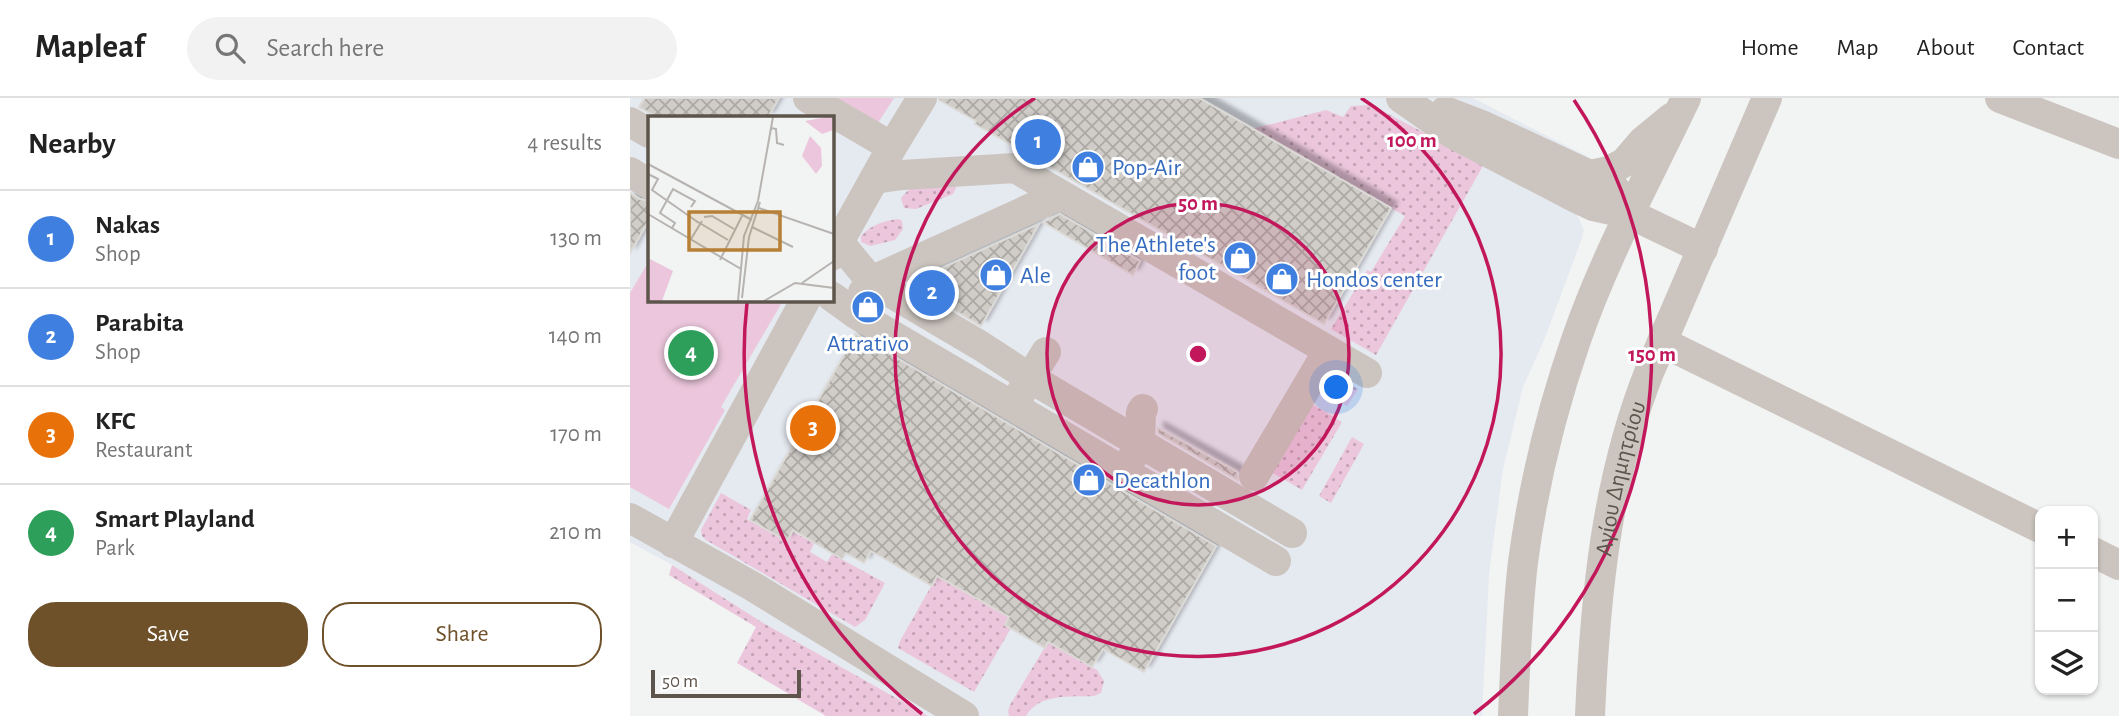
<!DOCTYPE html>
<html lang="en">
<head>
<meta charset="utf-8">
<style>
  :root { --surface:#fff; --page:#f2f2f2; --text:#222; --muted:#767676; --line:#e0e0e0; --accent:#6f5129 }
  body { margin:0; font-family:"Alegreya Sans",sans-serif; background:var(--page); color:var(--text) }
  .controls { position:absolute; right:21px; bottom:21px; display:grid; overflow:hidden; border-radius:14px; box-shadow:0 2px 5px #0004 }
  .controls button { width:63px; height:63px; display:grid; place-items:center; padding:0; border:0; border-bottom:2px solid var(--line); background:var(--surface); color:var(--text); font:35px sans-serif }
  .scale { position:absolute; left:21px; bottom:18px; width:150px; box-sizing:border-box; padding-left:7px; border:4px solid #5d544b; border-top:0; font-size:19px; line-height:24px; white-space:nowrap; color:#5d544b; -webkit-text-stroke:5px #fff; paint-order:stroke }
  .you { position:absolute; left:707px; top:290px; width:24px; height:24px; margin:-18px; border:5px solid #fff; border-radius:50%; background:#1a73e8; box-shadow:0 0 0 10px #1a73e833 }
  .badge { display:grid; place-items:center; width:46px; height:46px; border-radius:50%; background:var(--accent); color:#fff; font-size:23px; font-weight:700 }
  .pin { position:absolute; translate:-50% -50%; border:4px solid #fff; box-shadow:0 2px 7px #0006 }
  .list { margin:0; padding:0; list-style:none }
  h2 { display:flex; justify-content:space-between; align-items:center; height:91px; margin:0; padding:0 28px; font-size:30px }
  h2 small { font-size:23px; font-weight:400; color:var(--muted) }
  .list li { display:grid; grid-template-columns:46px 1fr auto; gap:21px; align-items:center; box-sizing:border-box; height:98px; padding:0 28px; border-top:2px solid var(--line) }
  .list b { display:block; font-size:26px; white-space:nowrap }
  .list p { margin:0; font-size:23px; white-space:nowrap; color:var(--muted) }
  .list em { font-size:23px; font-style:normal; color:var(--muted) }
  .actions { display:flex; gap:14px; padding:21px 28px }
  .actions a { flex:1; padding:16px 0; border:2px solid var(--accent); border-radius:28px; text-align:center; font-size:24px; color:var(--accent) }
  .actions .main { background:var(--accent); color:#fff }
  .icon { flex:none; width:38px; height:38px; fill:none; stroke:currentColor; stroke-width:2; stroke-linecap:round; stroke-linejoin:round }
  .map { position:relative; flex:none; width:1489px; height:618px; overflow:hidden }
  header { display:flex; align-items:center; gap:42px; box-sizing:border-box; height:98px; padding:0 35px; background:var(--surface); border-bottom:2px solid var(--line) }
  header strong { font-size:33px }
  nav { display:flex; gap:38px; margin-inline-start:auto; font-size:24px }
  .search { width:490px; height:63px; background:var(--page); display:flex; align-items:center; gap:18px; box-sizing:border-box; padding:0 24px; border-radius:38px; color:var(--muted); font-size:26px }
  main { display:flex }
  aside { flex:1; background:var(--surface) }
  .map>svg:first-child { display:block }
  .commercial { fill:#e5e9f0; fill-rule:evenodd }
  .grass { fill:url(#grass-dots) }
  .park { fill:#ebc6dc }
  .building { fill:url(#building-cross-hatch); stroke:#dcdad6; stroke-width:2; filter:url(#shadow) }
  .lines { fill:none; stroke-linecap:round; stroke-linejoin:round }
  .minor { stroke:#ccc5bf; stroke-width:30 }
  .ring { fill:none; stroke:#c2185b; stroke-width:3.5 }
  .labels { text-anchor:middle; stroke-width:6; stroke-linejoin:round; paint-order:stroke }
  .shop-label { font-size:24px; fill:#366cbe; stroke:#fff; text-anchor:start }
  .street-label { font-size:24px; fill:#5d544b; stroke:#fff }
  .inset-road { fill:none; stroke:#b6b3b0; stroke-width:2 }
  .view { fill:#b78036; fill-opacity:0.15; stroke:#b78036; stroke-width:3.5 }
  .inset-edge { fill:none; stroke:#5d544b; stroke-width:3.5 }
  .centre { fill:#c2185b; stroke:#fff; stroke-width:3.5 }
  .ring-label { font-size:21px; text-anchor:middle; font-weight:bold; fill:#c2185b; stroke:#fff; stroke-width:6; stroke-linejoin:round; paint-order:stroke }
</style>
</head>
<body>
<header>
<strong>Mapleaf</strong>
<div class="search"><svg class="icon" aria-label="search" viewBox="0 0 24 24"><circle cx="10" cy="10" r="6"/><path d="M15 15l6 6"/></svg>Search here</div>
<nav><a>Home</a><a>Map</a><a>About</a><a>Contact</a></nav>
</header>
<main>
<aside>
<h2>Nearby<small>4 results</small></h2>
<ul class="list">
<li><span class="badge" style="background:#3f7fe0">1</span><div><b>Nakas</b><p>Shop</p></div><em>130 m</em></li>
<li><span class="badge" style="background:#3f7fe0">2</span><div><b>Parabita</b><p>Shop</p></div><em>140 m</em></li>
<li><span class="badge" style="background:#e8710a">3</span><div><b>KFC</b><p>Restaurant</p></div><em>170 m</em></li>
<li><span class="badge" style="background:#2e9e5b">4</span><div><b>Smart Playland</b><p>Park</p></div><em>210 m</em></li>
</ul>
<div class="actions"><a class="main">Save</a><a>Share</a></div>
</aside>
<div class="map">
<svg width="1489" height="618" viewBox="0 0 1489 618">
  <defs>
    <pattern id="grass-dots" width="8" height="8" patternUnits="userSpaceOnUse" patternTransform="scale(1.75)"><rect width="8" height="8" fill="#ebc6dc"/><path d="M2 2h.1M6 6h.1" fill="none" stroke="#c2a3b4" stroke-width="1.8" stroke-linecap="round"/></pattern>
    <pattern id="building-cross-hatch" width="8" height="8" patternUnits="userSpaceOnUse" patternTransform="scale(1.75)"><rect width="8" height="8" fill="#d0cdc9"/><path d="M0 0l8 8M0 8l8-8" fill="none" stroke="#aca9a5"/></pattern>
    <filter id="shadow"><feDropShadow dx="6" dy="-6" stdDeviation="2" flood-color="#0004"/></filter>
  </defs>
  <rect width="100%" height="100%" fill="#f2f3f3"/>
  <path class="commercial" d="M0,0H843L964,62L947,117L954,132L952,140L915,240L893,289L873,371L859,476L852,618H298L130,523L42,467L0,444ZM19,19H201V201H19Z"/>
  <g class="grass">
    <path d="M741,7L854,66L746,257L701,231L737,172L741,174L775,118L622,31L696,12L713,19L721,8Z"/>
    <path d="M325,87L326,90L323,96L286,111L274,110L271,100L282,88Z"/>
    <path d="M269,121L272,123L273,131L265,142L240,148L231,144V138C242,126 254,123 269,121Z"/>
    <path d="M695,271L728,291L717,308L684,288Z"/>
    <path d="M675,302L712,324L672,392L634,370Z"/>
    <path d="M722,339L734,346L701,405L689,398Z"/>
    <path d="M91,395L121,412L117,421L157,444L163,434L184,445L180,454L197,464L202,456L255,485L235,522L225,529L76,442L72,438L71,432Z"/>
    <path d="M42,467L130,523L298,618H196L107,565L126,529L39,477Z"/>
    <path d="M307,478L379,519L375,527L381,530L344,594L268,550L270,543Z"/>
    <path d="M418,544L467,572L474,583L471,595L464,598C441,599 409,595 396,618H379L378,613L380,607Z"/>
  </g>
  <g class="park">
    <path d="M196,0H264L244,31Z"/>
    <path d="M19,163V201H154L91,309L95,312L39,411L0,389V195Z"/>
  </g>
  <g class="building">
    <path d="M15,0H149L138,19H27L9,9Z"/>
    <path d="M309,0H569L761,110L694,226L345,26L346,23L309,2Z"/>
    <path d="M0,95L10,101L19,103V122L0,155Z"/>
    <path d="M430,116L510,163L503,177L413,124Z"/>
    <path d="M409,126L351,228L279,185Z"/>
    <path d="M226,236L586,448L514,574L473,551L462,569L418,544L415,550L375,527L379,519L307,478L302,488L241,453L234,465L216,455L212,461L163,432L157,443L120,422Z"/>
    <path d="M528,330L607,374L608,382L528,335Z"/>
  </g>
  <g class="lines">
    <g class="minor">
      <path d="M178,0L262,49L209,144L201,141"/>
      <path d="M771,0L821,35L948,101L963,108L1000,116L1073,151"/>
      <path d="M1370,0L1489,46"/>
      <path d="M815,13L854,28L960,77L985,91L1000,116"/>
      <path d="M0,24L19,35"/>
      <path d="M262,49L292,0"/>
      <path d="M0,74L19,86"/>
      <path d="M960,77L979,73L995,64L1013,43L1041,20"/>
      <path d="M244,81L272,77L385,70L737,275"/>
      <path d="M201,158L209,144L241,183L351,248L400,280L662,435"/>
      <path d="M233,194L241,183L430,97"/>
      <path d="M201,198L226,216L646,463"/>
      <path d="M1032,244L1410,430"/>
      <path d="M389,298L416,254"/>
      <path d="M503,358L510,345L511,314L513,311"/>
      <path d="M624,378L698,253"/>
      <path d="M0,420L122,488L334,618"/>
      <path d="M43,445L176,201"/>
      <path d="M1463,454L1489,467"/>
      <path d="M883,618C885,567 887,515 893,464C903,389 921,314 946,242C975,158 1018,80 1056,0"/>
      <path id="s1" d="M960,618C965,500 976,382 1020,272L1137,0"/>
    </g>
  </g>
  <circle cx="568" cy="256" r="151" fill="#c2185b" fill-opacity=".12"/>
  <g class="ring">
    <circle cx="568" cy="256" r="151"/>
    <path d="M731 0A303 303 0 1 1 405 0"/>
    <path d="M292 616A454 454 0 0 1 117 205M944 2A454 454 0 0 1 844 616"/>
  </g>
  <defs>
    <symbol id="shop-disc" viewBox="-11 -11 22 22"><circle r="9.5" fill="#3f7fe0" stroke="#fff"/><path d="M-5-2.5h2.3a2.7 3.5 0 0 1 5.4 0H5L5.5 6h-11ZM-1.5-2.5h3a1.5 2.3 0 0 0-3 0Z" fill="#fff"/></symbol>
  </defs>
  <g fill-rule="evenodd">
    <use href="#shop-disc" x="439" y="50" width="38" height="38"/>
    <use href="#shop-disc" x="591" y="141" width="38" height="38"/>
    <use href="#shop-disc" x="347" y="158" width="38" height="38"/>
    <use href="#shop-disc" x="633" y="162" width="38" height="38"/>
    <use href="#shop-disc" x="219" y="190" width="38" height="38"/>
    <use href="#shop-disc" x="440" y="363" width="38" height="38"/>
  </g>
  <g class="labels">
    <g class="shop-label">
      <text x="482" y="77">Pop-Air</text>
      <text x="586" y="154" text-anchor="end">The Athlete's<tspan x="586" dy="28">foot</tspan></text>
      <text x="390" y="185">Ale</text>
      <text x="676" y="189">Hondos center</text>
      <text x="238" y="253" text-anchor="middle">Attrativo</text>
      <text x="484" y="390">Decathlon</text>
    </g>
    <g class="street-label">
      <text dy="8" stroke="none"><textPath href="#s1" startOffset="240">Αγίου Δημητρίου</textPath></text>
    </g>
  </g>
  <g transform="translate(18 18)">
    <rect width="186" height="186" fill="#f2f3f3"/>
    <path d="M162,20L173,32L174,50L168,58L154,40Z" fill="#ebc6dc"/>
    <path d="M185,0V14L174,18L157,5Z" fill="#ebc6dc"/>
    <path d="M0,142L25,155L14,185H0Z" fill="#ebc6dc"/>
    <path class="inset-road" d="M123,12L128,13L129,27L136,29M0,48L104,104M0,58L10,63L4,74L51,107M111,92L186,118M0,98L93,153M56,101L64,100L86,113M50,106L80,124M104,111L145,131M24,112L27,107L12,97L25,73L47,85L43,91M43,123L54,105M72,144L94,100M154,167L186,145M94,182L101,121L112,86M90,185L96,120L110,85L125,1M116,185L147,167L186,172"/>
    <path class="view" d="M41,96H132V134H41Z"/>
    <rect width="186" height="186" class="inset-edge"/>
  </g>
  <circle cx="568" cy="256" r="10" class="centre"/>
  <g class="ring-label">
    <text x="782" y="49">100 m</text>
    <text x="568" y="112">50 m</text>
    <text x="1022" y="263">150 m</text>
  </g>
</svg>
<div class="controls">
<button>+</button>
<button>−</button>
<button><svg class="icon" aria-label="layers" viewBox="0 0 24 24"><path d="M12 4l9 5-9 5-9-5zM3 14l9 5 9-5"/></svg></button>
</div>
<div class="scale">50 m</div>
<div class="you"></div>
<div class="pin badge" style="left:408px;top:44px;background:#3f7fe0">1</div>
<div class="pin badge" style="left:302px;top:195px;background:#3f7fe0">2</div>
<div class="pin badge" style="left:183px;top:330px;background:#e8710a">3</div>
<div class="pin badge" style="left:61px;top:255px;background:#2e9e5b">4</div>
</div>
</main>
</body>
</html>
